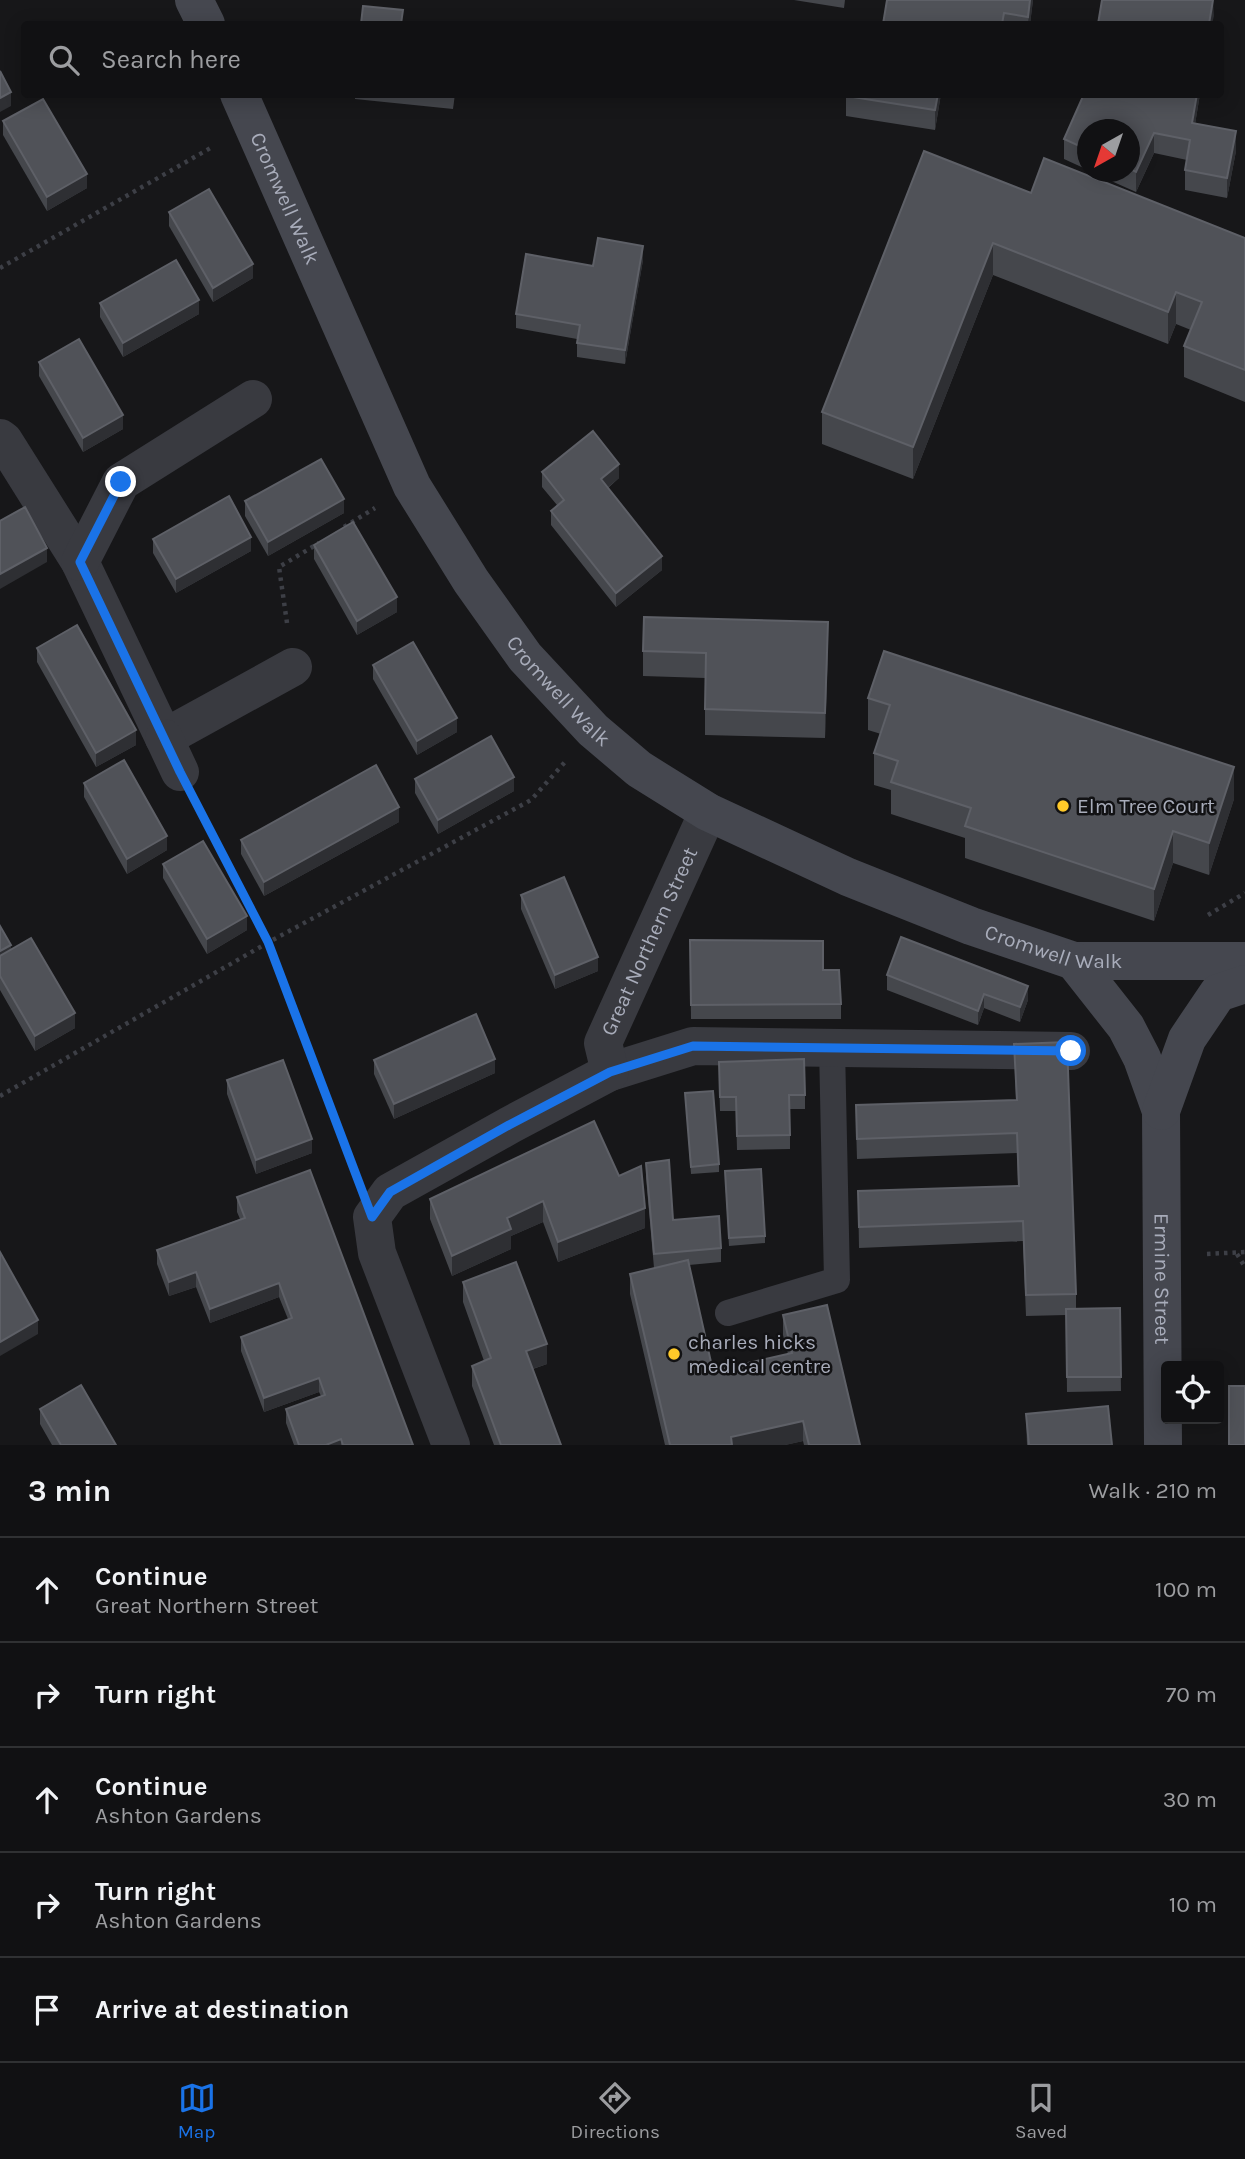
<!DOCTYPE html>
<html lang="en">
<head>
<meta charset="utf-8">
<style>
  :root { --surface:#111113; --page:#1e1f21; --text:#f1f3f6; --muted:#9c9da0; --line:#303133; --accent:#1a73e8 }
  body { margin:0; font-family:Karla,sans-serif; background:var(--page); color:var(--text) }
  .controls { position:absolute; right:21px; bottom:21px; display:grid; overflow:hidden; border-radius:7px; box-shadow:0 4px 18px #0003 }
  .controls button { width:63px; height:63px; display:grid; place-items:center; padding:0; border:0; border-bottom:2px solid var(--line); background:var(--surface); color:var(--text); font:35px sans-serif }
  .compass { position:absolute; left:1077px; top:119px; width:63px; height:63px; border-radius:50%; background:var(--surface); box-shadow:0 4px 18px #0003; rotate:220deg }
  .stop { position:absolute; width:21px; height:21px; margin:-16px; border:5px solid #1a73e8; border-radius:50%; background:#fff }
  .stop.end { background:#1a73e8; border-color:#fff; box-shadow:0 2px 7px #0008 }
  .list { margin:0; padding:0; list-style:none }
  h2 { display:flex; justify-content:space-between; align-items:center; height:91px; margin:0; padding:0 28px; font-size:30px }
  h2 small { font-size:23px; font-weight:400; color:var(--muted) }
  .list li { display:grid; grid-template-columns:46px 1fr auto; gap:21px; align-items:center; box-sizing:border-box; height:105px; padding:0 28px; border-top:2px solid var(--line) }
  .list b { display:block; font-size:26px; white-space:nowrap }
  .list p { margin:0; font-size:23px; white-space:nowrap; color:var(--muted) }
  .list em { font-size:23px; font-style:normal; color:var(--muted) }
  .icon { flex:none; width:38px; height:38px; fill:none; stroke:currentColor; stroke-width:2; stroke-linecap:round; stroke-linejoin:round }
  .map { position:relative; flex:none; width:1245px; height:1445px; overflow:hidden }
  .search { position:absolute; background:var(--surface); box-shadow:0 4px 18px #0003; left:21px; right:21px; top:21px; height:77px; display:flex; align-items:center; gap:18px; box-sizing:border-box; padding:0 24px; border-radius:7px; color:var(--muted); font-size:26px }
  .sheet { height:616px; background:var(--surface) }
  nav { display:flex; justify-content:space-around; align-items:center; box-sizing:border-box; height:98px; border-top:2px solid var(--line); background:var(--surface); font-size:19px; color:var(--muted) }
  nav a { display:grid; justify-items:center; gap:4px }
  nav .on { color:var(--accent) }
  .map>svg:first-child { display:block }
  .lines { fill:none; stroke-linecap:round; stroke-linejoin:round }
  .path { stroke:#3d3f46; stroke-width:4.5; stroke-dasharray:3.5 5; stroke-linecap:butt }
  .lane { stroke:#393a40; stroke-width:26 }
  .street { stroke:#393a40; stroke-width:38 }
  .secondary { stroke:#45474f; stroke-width:38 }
  .wall { fill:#45474c }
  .shaded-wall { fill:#2e2f33 }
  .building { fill:#505258; stroke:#5e6067; stroke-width:2 }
  .route { stroke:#1a73e8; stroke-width:9 }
  .poi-dot { fill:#ffc929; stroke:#121214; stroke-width:2.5 }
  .labels { text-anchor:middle; stroke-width:5; stroke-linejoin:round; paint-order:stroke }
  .street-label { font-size:21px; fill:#a8acba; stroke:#121214 }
  .poi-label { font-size:21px; fill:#a8acba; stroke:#121214; text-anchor:start }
</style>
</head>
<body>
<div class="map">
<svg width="1245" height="1445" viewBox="0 0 1245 1445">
  <rect width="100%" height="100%" fill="#171719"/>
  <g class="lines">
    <g class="path">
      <path d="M0,268L214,146"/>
      <path d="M344,527L375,508"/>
      <path d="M287,623L279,567L319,543"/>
      <path d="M200,810L269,942L353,1168"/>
      <path d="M1208,915L1245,893"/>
      <path d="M0,1096L269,942L531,800L565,762"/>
      <path d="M1207,1254L1245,1252"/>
      <path d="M1237,1254L1245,1267"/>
    </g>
    <path class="lane" d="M728,1313L837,1280L832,1047"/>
    <g class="street">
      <path d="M0,438L4,441L80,562L164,738L293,667"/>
      <path d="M80,562L121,482L253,399"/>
      <path d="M164,738L180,772"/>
      <path d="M610,1072L693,1046L1071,1051"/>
      <path id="s1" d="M451,1445L377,1253L372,1217L390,1192L510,1125L610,1072L603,1043L708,812"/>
    </g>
    <g class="secondary">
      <path d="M194,0L206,24"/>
      <path id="s2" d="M239,94L412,486L471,581L525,657L593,730L639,769L708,812L848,877L971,926L1074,961H1245"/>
      <path id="s3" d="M1074,961L1126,1027L1142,1058L1161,1111L1163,1445"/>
      <path d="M1161,1111L1187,1039L1218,993L1245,984"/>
    </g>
  </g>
  <g class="wall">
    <path d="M794,0H845L844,8Z"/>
    <path d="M887,0H1033L1030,24H883Z"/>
    <path d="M355,94H455L453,109L355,99Z"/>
    <path d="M846,94H941L935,130L846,116Z"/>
    <path d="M1084,94H1200L1195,124L1236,151L1227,198L1185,190V170L1187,160L1154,153L1136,192L1091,172H1130V130H1088V170L1064,159V139Z"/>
    <path d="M3,121L87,188L47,211L3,135Z"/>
    <path d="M1031,193L1245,238V402L1184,377V346L1191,330L1176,324L1168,344L993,275L913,479L822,444V412Z"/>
    <path d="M169,212L253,278L213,302L169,226Z"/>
    <path d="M643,260L625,364L577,357V339L516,328V314L593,266Z"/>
    <path d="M100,303L199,314L123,357L100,317Z"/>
    <path d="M39,362L123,429L83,452L39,376Z"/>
    <path d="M542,472L619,478L608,488L662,570L616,607L551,525V511L557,505L542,487Z"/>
    <path d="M245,501L344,513L268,556L245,516Z"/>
    <path d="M153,539L251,551L176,593L153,553Z"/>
    <path d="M314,545L397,612L357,635L314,559Z"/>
    <path d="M828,647L825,738L705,735V678L643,676V651Z"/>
    <path d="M37,648L136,745L96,767L37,662Z"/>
    <path d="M373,665L457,732L417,755L373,679Z"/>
    <path d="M868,698L1234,799L1209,875L1173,863L1154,921L965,858V838L891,814V790L874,785V753L881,734L868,730Z"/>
    <path d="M415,779L514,791L438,834L415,793Z"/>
    <path d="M84,783L167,850L127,874L84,797Z"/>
    <path d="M399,822L264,896L241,854V840Z"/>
    <path d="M163,864L247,930L207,954L163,878Z"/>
    <path d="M521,895L598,971L555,989L521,909Z"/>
    <path d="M0,926L11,950L75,1028L35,1051L0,990Z"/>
    <path d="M690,940L823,970L841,1004V1019H691Z"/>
    <path d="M887,975L1028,1000L1020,1022L984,1008L978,1025L887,990Z"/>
    <path d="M1014,1044L1076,1294V1309L1120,1308L1121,1391L1067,1392L1066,1315L1026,1316L1023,1241L859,1248L858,1191L1018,1186L1017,1153L857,1159L856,1125V1105L1016,1100Z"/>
    <path d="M374,1060L495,1073L394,1119L374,1074Z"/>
    <path d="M719,1076L805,1095V1109H790V1149L737,1150L736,1111H720Z"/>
    <path d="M227,1080L312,1153L256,1174L227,1094Z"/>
    <path d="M685,1093L719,1164V1172L691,1174Z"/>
    <path d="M646,1163L673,1220L721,1248V1262L689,1265L713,1371L788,1354L783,1335V1315L860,1445H804L803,1441L785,1445H665L630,1294V1274L654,1268L646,1177Z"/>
    <path d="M619,1176L645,1228L558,1262L543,1222L511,1236V1249L452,1276L430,1219V1199Z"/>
    <path d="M725,1178L765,1236V1243L729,1246Z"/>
    <path d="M237,1197L413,1445H294L286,1423V1409L321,1396L319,1392L264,1412L241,1351V1337L288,1319L279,1297L210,1323L196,1287L169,1296L157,1264V1250L240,1219L237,1212Z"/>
    <path d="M463,1282L547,1364L533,1369L561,1445H494L472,1386V1366L484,1361L463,1302Z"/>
    <path d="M40,1409L116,1445H52L40,1424Z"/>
    <path d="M1026,1414L1112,1445H1027Z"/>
  </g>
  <g class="shaded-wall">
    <path d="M1030,0H1033L1030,24H1028Z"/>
    <path d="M1213,0L1214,16L1212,24H1209Z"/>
    <path d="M11,92V106L0,112V98Z"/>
    <path d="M938,94H941L935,130V110Z"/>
    <path d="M1197,94H1200L1192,143V123Z"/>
    <path d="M1236,131V151L1227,198V178Z"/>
    <path d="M1154,133V153L1136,192V172Z"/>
    <path d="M87,174V188L47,211V197Z"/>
    <path d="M993,243V275L913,479V447Z"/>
    <path d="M643,246V260L625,364V350Z"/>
    <path d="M253,264V278L213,302V288Z"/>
    <path d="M1176,292V324L1168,344V312Z"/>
    <path d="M199,300V314L123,357V343Z"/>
    <path d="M123,415V429L83,452V438Z"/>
    <path d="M619,464V478L601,493V479Z"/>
    <path d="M344,499V513L268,556V542Z"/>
    <path d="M251,537V551L176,593V579Z"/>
    <path d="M47,548V562L0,589V574Z"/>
    <path d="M662,556V570L616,607V593Z"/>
    <path d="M397,597V612L357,635V621Z"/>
    <path d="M828,622V647L825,738V713Z"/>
    <path d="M457,718V732L417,755V741Z"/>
    <path d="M136,730V745L96,767V753Z"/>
    <path d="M1234,767V799L1209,875V843Z"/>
    <path d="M514,777V791L438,834V820Z"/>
    <path d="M399,807V822L264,896V882Z"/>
    <path d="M1173,831V863L1154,921V889Z"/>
    <path d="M167,836V850L127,874V859Z"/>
    <path d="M247,916V930L207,954V939Z"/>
    <path d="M11,945V959L0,965V951Z"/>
    <path d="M598,957V971L555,989V975Z"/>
    <path d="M1028,986V1000L1020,1022V1007Z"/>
    <path d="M984,994V1008L978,1025V1011Z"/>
    <path d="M75,1013V1028L35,1051V1036Z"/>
    <path d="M495,1059V1073L394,1119V1104Z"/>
    <path d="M312,1139V1153L256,1174V1160Z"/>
    <path d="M543,1201V1222L511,1236V1249L452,1276V1256L507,1218Z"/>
    <path d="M645,1208V1228L558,1262V1242Z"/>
    <path d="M196,1272V1287L169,1296V1282Z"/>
    <path d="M279,1283V1297L210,1323V1309Z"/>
    <path d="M38,1320V1334L0,1356V1342Z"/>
    <path d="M547,1344V1364L526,1371V1351Z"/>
    <path d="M319,1378V1392L264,1412V1398Z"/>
    <path d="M803,1421V1441L785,1445H731V1437Z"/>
    <path d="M341,1439V1445H326Z"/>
  </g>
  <g class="building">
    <path d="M887,0H1030L1028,17L1004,13L1002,24H883Z"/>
    <path d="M1102,0H1213L1209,24H1098Z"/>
    <path d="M363,6L403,10L401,24H361Z"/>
    <path d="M0,71L11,92L0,98Z"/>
    <path d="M846,94H938L935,110L846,96Z"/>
    <path d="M1084,94H1197L1192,123L1236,131L1227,178L1185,170L1190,140L1154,133L1136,172L1130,169V130H1088V150L1064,139Z"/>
    <path d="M43,99L87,174L47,197L3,121Z"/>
    <path d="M924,151L1031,193L1044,158L1245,238V370L1184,346L1202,302L1176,292L1168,312L993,243L913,447L822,412Z"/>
    <path d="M209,189L253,264L213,288L169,212Z"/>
    <path d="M598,238L643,246L625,350L577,343L580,325L516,314L526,254L593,266Z"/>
    <path d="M176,260L199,300L123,343L100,303Z"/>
    <path d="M79,339L123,415L83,438L39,362Z"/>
    <path d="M593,431L619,464L601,479L662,556L616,593L551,511L564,500L542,472Z"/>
    <path d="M321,459L344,499L268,542L245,501Z"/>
    <path d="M229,496L251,537L176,579L153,539Z"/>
    <path d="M25,507L47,548L0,574V521Z"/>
    <path d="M353,522L397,597L357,621L314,545Z"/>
    <path d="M644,617L828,622L825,713L705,709L706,653L643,651Z"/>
    <path d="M77,625L136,730L96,753L37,648Z"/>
    <path d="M413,642L457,718L417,741L373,665Z"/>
    <path d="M884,651L1234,767L1209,843L1173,831L1154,889L965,826L971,808L891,782L898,761L874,753L890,705L868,698Z"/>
    <path d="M491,736L514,777L438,820L415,779Z"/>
    <path d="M124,760L167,836L127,859L84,783Z"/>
    <path d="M376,765L399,807L264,882L241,840Z"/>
    <path d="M203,841L247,916L207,939L163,864Z"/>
    <path d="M564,877L598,957L555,975L521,895Z"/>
    <path d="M0,926L11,945L0,951Z"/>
    <path d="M901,937L1028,986L1020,1007L984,994L978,1011L887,975Z"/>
    <path d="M31,938L75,1013L35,1036L0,976V956Z"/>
    <path d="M690,940L823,941V970H839L841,1004L691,1005Z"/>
    <path d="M476,1014L495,1059L394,1104L374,1060Z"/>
    <path d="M1067,1042L1076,1294L1026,1295L1023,1221L859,1227L858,1191L1019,1186L1017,1133L857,1139L856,1105L1017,1100L1014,1044Z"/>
    <path d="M804,1059L805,1095H789L790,1135L737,1136L736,1097H720L719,1062Z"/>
    <path d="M283,1060L312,1139L256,1160L227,1080Z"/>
    <path d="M713,1091L719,1164L691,1167L685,1093Z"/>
    <path d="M594,1121L619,1176L641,1166L645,1208L558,1242L543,1201L507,1218L511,1229L452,1256L430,1199Z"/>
    <path d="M669,1160L673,1220L719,1216L721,1248L654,1254L646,1163Z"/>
    <path d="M761,1169L765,1236L729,1238L725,1171Z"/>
    <path d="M310,1170L413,1445H343L341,1439L326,1445H299L286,1409L325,1395L319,1378L264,1398L241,1337L292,1318L279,1283L210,1309L196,1272L169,1282L157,1250L245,1218L237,1197Z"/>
    <path d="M0,1252L38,1320L0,1342Z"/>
    <path d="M688,1260L713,1371L792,1353L783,1315L827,1305L860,1445H809L803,1421L731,1437L732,1445H670L630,1274Z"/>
    <path d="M516,1262L547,1344L526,1351L561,1445H501L472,1366L491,1358L463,1282Z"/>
    <path d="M1120,1308L1121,1377H1067L1066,1309Z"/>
    <path d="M81,1385L116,1445H61L40,1409Z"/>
    <rect x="1229" y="1386" width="16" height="59"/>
    <path d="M1108,1406L1112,1445H1029L1026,1414Z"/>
  </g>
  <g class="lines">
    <path class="route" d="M121,482L80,562L180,772L268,942L372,1217L390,1192L509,1125L610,1072L693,1046L1071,1051"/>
  </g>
  <g class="poi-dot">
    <circle cx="1063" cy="806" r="7"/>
    <circle cx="674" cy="1354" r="7"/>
  </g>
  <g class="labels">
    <g class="street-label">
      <text dy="7" stroke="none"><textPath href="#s2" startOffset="114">Cromwell Walk</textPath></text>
      <text dy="7" stroke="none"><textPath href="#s2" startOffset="681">Cromwell Walk</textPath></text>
      <text dy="7" stroke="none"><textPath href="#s1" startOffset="665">Great Northern Street</textPath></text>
      <text dy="7" stroke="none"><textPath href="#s2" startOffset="1248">Cromwell Walk</textPath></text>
      <text dy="7" stroke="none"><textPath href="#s3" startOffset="343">Ermine Street</textPath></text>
    </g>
    <g class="poi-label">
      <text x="1077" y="813">Elm Tree Court</text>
      <text x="688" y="1349">charles hicks<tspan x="688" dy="24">medical centre</tspan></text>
    </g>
  </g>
</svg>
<div class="controls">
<button><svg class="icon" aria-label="locate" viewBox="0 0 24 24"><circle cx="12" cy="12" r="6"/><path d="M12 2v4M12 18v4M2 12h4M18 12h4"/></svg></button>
</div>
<svg class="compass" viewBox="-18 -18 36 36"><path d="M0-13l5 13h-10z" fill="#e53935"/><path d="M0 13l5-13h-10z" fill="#9c9da0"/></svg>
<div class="stop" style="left:1071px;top:1051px"></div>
<div class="stop end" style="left:121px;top:482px"></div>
<div class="search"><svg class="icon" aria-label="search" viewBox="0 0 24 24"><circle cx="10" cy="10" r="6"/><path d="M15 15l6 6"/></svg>Search here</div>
</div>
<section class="sheet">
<h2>3 min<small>Walk · 210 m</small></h2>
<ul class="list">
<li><svg class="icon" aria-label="ahead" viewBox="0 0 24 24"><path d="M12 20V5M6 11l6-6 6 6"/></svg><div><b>Continue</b><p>Great Northern Street</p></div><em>100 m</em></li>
<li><svg class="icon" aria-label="right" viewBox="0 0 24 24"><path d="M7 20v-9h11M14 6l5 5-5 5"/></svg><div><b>Turn right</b></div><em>70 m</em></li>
<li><svg class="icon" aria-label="ahead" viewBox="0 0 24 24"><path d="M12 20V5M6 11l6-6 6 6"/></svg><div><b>Continue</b><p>Ashton Gardens</p></div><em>30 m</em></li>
<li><svg class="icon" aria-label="right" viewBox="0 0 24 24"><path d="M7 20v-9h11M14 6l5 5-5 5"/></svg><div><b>Turn right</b><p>Ashton Gardens</p></div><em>10 m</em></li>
<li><svg class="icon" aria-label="arrive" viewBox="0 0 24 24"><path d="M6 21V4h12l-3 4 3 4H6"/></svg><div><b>Arrive at destination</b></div></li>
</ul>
</section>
<nav>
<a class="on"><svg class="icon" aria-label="map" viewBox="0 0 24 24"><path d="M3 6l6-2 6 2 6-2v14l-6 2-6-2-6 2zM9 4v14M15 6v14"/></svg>Map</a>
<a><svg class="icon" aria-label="directions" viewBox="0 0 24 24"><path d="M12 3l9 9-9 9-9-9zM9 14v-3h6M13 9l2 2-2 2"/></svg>Directions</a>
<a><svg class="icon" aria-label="saved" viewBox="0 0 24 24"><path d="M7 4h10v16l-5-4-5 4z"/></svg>Saved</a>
</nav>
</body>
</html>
